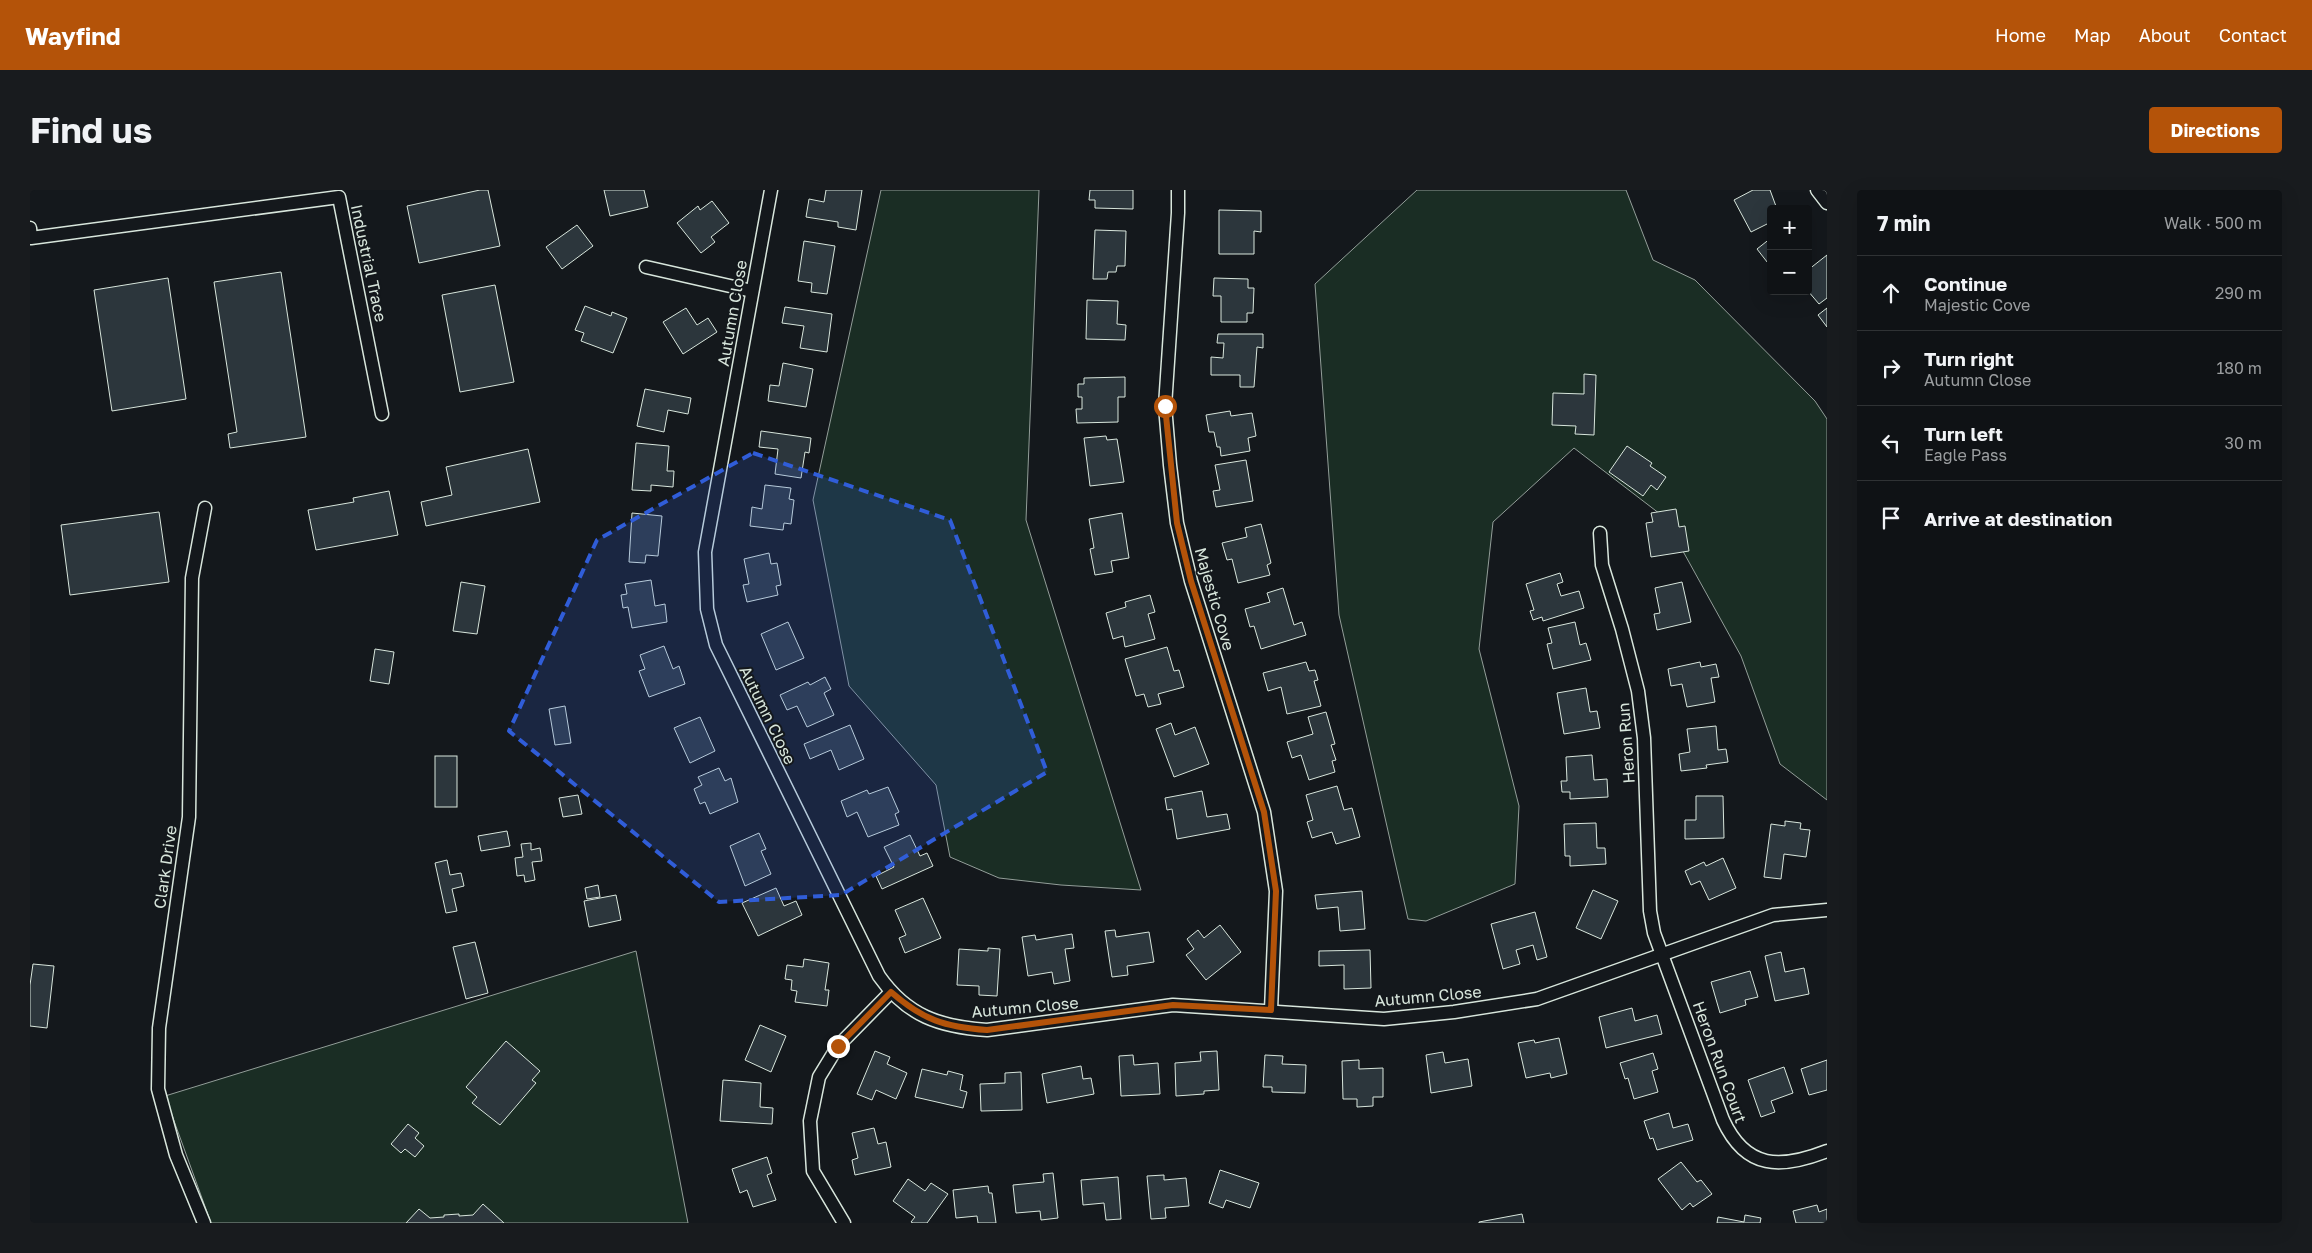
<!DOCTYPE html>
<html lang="en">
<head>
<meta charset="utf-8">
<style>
  :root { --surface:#0f1215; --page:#181b1e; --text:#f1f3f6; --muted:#9b9ea0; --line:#2f3234; --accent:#b45309 }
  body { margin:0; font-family:"Golos Text",sans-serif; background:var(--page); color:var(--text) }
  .controls { position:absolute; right:15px; top:15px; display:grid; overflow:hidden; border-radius:5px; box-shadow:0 5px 20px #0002 }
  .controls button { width:45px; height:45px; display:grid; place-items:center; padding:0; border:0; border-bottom:1px solid var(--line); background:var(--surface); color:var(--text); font:25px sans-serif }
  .stop { position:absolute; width:15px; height:15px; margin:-11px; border:4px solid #b45309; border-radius:50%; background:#fff }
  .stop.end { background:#b45309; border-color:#fff; box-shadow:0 1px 5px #0008 }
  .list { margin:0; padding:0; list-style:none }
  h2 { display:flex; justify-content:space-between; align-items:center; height:65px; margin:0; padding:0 20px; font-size:21px }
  h2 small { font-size:16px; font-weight:400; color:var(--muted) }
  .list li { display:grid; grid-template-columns:32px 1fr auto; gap:15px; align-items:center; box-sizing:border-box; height:75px; padding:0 20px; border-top:1px solid var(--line) }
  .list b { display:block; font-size:19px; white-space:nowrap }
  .list p { margin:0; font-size:16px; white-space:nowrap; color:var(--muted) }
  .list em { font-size:16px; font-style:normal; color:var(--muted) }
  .icon { flex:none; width:28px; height:28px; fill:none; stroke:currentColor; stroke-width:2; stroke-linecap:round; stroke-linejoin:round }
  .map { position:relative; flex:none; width:1797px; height:1033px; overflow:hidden; border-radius:5px }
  header { display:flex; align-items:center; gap:30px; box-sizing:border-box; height:70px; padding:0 25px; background:var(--accent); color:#fff }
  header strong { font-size:24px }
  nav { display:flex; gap:28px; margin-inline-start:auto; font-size:18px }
  .intro { display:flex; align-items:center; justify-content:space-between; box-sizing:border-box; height:120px; padding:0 30px }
  h1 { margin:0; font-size:35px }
  .button { padding:12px 22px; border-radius:5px; background:var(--accent); color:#fff; font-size:18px; font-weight:700 }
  main { display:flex; gap:30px; padding:0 30px }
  aside { flex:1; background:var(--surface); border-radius:5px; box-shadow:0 5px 20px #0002 }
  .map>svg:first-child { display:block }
  .green { fill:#1a2d24; stroke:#939e99 }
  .building { fill:#2c363c; stroke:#d8e6dc }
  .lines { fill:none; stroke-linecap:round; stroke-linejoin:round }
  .minor-casing { stroke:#d8e6dc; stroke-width:15 }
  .minor { stroke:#14181c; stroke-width:12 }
  .route { stroke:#b45309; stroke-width:6 }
  .marked { fill:#305dd8; fill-opacity:0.2; stroke:#305dd8; stroke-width:4; stroke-dasharray:10 6; stroke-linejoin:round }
  .labels { text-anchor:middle; stroke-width:4; stroke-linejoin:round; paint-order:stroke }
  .street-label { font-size:16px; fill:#d8e6dc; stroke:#14181c }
</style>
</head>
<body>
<header>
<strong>Wayfind</strong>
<nav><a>Home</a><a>Map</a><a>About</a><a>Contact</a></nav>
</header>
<div class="intro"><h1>Find us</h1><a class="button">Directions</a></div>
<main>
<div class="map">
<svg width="1797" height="1033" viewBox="0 0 1797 1033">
  <rect width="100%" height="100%" fill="#14181c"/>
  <g class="green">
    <path d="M851,0H1009L996,330L1111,700L1031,695L969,688L920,667L906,595L819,496L783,310Z"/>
    <path d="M1387,0H1596L1623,70L1665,90L1785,211L1797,229V610L1750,574L1711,466L1634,327L1544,258L1463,332L1449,459L1489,616L1485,694L1396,731L1378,729L1309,425L1285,94Z"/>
    <path d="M606,761L658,1033H181L135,906Z"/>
  </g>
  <g class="building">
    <path d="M450,0H458L470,56L389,73L377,16Z"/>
    <path d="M574,0H614L618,17L580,26Z"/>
    <path d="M796,0H832L826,40L808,37V32L776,27L779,9L794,12Z"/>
    <path d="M1060,0H1103V19L1065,18V10H1059Z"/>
    <path d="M1723,0H1740L1747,19H1741V32L1721,42L1704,10Z"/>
    <path d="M682,11L699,33L681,47L685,52L671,63L647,33L668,16L670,20Z"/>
    <path d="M1189,20L1231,21V42L1224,41V64H1189Z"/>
    <path d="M547,35L563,56L532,79L516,57Z"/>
    <path d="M1065,40L1096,41L1095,76H1087L1086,82H1078L1077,89H1063Z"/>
    <path d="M1741,48V77L1727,59Z"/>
    <path d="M774,51L805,56L797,104L781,102L782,93L768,91Z"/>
    <path d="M1797,65V108L1789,114L1778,101V80Z"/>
    <path d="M251,82L276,247L200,258L198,244L207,242L184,92Z"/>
    <path d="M138,88L156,209L82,221L64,100Z"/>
    <path d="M1184,88L1218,89V98H1224L1223,123H1217V132H1191V106H1183Z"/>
    <path d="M465,95L484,192L430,202L412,105Z"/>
    <path d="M1057,110L1088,111L1087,134L1096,135L1095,150L1056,149Z"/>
    <path d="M555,116L581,126L582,122L597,128L583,163L551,151L554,143L545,140Z"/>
    <path d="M755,117L802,124L797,162L770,158L774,136L752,133Z"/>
    <path d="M656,118L667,135L678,128L687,142L653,164L633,132Z"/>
    <path d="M1797,118V137L1788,125Z"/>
    <path d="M1188,144H1233V158L1227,157L1224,197H1210V185H1181V167L1193,168L1194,153H1187Z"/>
    <path d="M753,173L783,179L776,217L738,211L740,195L749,196Z"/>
    <path d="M1554,184L1566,185L1564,245L1545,244L1546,236L1522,235L1523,203L1554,204Z"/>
    <path d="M1095,187V207H1088V232L1047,233L1046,219H1052V207H1048V194H1054V188Z"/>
    <path d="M615,199L661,208L658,224L638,220L634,242L607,236Z"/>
    <path d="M1200,221L1201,226L1222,223L1226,246L1218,248L1220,261L1191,266L1190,257H1187L1184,242H1179L1176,225Z"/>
    <path d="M731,241L781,248L779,263L775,262L771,288L745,284L748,259L729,257Z"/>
    <path d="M1076,246L1077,250L1087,249L1094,292L1060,296L1054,248Z"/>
    <path d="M606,253L639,256L637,281H644L643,297L621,295V301L602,300Z"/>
    <path d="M1597,256L1622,273L1620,276L1636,287L1627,300L1621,295L1613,306L1579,282Z"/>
    <path d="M498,259L510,312L396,336L391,312L422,305L416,277Z"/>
    <path d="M1216,270L1223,311L1186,317L1183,301L1190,300L1185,275Z"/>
    <path d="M735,295L761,298L759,309L764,310L761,334L754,333L753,340L720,336L722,317L732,319Z"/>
    <path d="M359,301L368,345L286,360L278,320L324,312L323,308Z"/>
    <path d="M1646,319L1649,337L1655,336L1659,361L1621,367L1616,333L1623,332L1621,323Z"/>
    <path d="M129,322L139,392L40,405L31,335Z"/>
    <path d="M602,323L632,326L628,366L616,365L615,373L599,372Z"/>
    <path d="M1092,323L1099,368L1081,371L1083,382L1065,385L1060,359L1064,358L1059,329Z"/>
    <path d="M1231,334L1241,373L1237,375L1240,385L1208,393L1202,369L1197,370L1192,353L1217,347L1215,338Z"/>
    <path d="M739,363L741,374L747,373L751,395L746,396L748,405L717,412L713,395L719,394L714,369Z"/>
    <path d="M1530,383L1533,392L1527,394L1531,406L1549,401L1554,418L1513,431L1512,427L1503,430L1500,421L1504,420L1496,394Z"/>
    <path d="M621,390L625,416L635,414L637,432L602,438L598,417L593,418L591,405L597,404L595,394Z"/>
    <path d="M431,392L455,396L447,444L423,441Z"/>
    <path d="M1652,392L1661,432L1627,440L1624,424L1630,423L1625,398Z"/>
    <path d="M1253,398L1264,435L1272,432L1276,445L1231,459L1224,436L1220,437L1215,419L1240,412L1237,403Z"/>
    <path d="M1120,405L1125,422L1118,424L1125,449L1095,457L1093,446L1083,449L1076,423L1096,417L1095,412Z"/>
    <path d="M758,432L774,468L746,480L731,444Z"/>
    <path d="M1545,432L1550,455L1556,453L1561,470L1523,479L1517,454L1522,453L1518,438Z"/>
    <path d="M634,456L643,479L649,476L655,494L619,507L609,481L615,479L610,465Z"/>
    <path d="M1137,457L1144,481L1149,480L1154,497L1128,504L1131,514L1118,517L1114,504L1106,506L1095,469Z"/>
    <path d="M345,459L364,462L359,494L340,491Z"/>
    <path d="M1276,472L1279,481L1285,480L1288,490L1284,491L1291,516L1257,524L1251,497L1238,501L1233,483Z"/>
    <path d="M1670,472L1671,477L1686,474L1689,487L1681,488L1685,512L1657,517L1652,494L1641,496L1638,479Z"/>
    <path d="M795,487L801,499L794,503L804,525L777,537L767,516L757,520L750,505L778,492L780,495Z"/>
    <path d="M1556,498L1560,522L1567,521L1570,538L1534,544L1527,503Z"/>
    <path d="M535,516L541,553L525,555L519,519Z"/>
    <path d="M1296,522L1305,554L1301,555L1306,570L1302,571L1305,582L1279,590L1271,565L1262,568L1257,552L1283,544L1278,527Z"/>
    <path d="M670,527L685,561L660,573L644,538Z"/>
    <path d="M1141,533L1145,545L1165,537L1179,574L1144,587L1126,539Z"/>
    <path d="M820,535L834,569L809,580L801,560L780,569L774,554Z"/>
    <path d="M1686,536L1688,560L1696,559L1698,572L1676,575L1677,578L1651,581L1649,564L1660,562L1657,539Z"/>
    <path d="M1562,565L1564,590L1577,589L1578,607L1540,609V602H1532L1531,591H1537L1536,567Z"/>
    <rect x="405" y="566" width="22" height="51"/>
    <path d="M689,578L695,591L701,588L708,612L680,624L675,612L670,614L664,599L672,595L668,587Z"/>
    <path d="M1307,596L1314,620L1322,618L1330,647L1306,654L1302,642L1282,648L1277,632L1283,630L1276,605Z"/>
    <path d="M858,597L869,622L865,624L869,635L838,647L827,622L817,627L811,611L837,600L839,604Z"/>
    <path d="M1172,601L1177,627L1197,624L1200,639L1147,649L1142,619L1137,620L1135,608Z"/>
    <path d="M548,605L552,624L533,627L529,608Z"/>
    <path d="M1666,606H1693L1694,648L1655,649V630H1666Z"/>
    <path d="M1755,631L1771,633L1770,639L1780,640L1776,667L1754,664L1751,689L1734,687L1741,634L1755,636Z"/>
    <path d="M1566,633L1567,658H1575L1576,674L1540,676V666H1535L1534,634Z"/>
    <path d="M477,641L480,656L451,661L448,646Z"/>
    <path d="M729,643L736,659L731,661L741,684L715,696L700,656Z"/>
    <path d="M880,645L890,666L897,663L903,676L852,699L846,686L864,677L854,657Z"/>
    <path d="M501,653V660L510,658L512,671L502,672L505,690L495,692L494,685L487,686L485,668L493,667L491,654Z"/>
    <path d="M1693,668L1706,698L1679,710L1670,691L1661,695L1655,681L1674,672L1676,676Z"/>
    <path d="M417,670L420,685L431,683L434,696L422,699L427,721L416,723L405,673Z"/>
    <path d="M568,695L570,707L557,709L555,698Z"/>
    <path d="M746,698L754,716L766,711L772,725L728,746L712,713Z"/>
    <path d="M1563,700L1588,711L1571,749L1546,738Z"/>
    <path d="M1332,701L1335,739L1310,741L1308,717L1287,719L1285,705Z"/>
    <path d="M586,705L591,730L559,737L554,711Z"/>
    <path d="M893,708L911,748L875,763L869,748L876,745L865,720Z"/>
    <path d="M1505,722L1517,767L1507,770L1503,755L1486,760L1490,774L1473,779L1461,734Z"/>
    <path d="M1190,735L1211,762L1176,790L1156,765L1164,759L1157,749L1168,740L1174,748Z"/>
    <path d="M1085,740L1086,747L1119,742L1124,772L1097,776L1098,785L1082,787L1075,741Z"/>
    <path d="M1042,744L1044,758L1035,759L1040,791L1024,794L1022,782L998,786L992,747L1005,745L1006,750Z"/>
    <path d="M445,752L458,803L436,809L423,757Z"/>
    <path d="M958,758L970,759L967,806L949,805V796L927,795L929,759L958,761Z"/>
    <path d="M1340,760L1341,798L1314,799V775L1289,776V761Z"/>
    <path d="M1751,762L1755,782L1774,778L1779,804L1745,811L1735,766Z"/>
    <path d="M774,769L799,773L795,800H799L797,816L765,812L767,801L761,800L762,790L755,789L757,775L773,777Z"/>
    <path d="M3,774L24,776L17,838L0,836V795Z"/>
    <path d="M1720,781L1728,807L1715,810L1716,815L1690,823L1681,792Z"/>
    <path d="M1602,818L1605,831L1627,825L1632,844L1576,858L1569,827Z"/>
    <path d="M730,835L756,846L741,882L715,870Z"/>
    <path d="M1529,848L1537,884L1521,888L1520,883L1496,888L1488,853L1504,850L1505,853Z"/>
    <path d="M476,851L510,881L502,890L506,893L470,935L442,913L447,907L436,897Z"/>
    <path d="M845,861L860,867L857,874L877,883L866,909L846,900L842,910L827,904Z"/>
    <path d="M1187,861L1189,900L1174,901V904L1146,906L1145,873L1171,871L1170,862Z"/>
    <path d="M1413,862L1415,873L1438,869L1442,896L1401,903L1396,865Z"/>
    <path d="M1623,863L1628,879L1622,881L1628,902L1604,909L1598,888L1595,889L1590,873Z"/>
    <path d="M1103,865L1104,875L1128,873L1130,904L1091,906L1089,866Z"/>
    <path d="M1235,865L1253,866L1252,874L1276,875L1275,903L1242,902V897H1233Z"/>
    <path d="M1329,870V879L1353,878V907H1343V916L1327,917V909H1313L1312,871Z"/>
    <path d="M1797,870V900L1779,905L1771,879Z"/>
    <path d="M1051,876L1053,889L1061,888L1064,904L1017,913L1012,884Z"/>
    <path d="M1754,877L1763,903L1741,911L1745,922L1731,927L1718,890Z"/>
    <path d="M892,879L917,885L918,881L933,885L930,900L937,902L933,918L885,907Z"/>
    <path d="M991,882L992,920L951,921L950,894L975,893V883Z"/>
    <path d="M693,890L731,893L730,917L743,918L742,934L690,931Z"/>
    <path d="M1639,923L1643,938L1658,934L1663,950L1627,960L1623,948L1620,949L1614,931Z"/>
    <path d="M378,934L389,943L385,948L394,956L385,967L375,959L371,963L361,954Z"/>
    <path d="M844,938L848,954L856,952L861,977L825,985L822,970L828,968L822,943Z"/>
    <path d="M737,967L742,983L737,985L746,1010L723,1017L717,1000L710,1003L702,979Z"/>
    <path d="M1651,972L1667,992L1671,990L1682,1004L1663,1017L1660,1013L1652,1020L1628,989Z"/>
    <path d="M1190,980L1229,993L1220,1018L1196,1010L1193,1018L1179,1013Z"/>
    <path d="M1023,983L1028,1028L1011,1030L1010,1021L986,1023L983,995L1014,992L1013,984Z"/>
    <path d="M1134,985V990L1156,988L1159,1016L1135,1018L1136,1028L1121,1029L1117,986Z"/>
    <path d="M1088,987L1091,1029L1076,1030L1074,1013L1053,1015L1051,990Z"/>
    <path d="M878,989L895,1001L901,993L918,1004L897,1033H883L881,1032L885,1027L863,1011Z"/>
    <path d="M958,996L959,1003H962L966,1033H948L947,1026L926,1028L923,1000Z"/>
    <path d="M453,1014L474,1033H376L389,1019L400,1028L414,1027V1025L429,1024V1026L443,1025Z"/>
    <path d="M1787,1015L1789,1022L1797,1019V1033H1766L1763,1021Z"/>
    <path d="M1492,1024L1494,1033H1449V1032Z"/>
    <path d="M1715,1025L1731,1028L1730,1033H1687L1688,1027L1714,1032Z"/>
  </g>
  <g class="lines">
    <defs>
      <g id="minor">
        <path d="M741,0L675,362L677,419L686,455L849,786C877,826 910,837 957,840L1143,815L1354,829L1424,822L1507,809L1743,725L1797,720"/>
        <path d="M1148,0V23L1135,216L1140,275L1147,333L1161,391L1234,622L1246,701L1241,820"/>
        <path d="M1787,0L1797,13"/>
        <path d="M0,38L1,48L309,7L352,224"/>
        <path d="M616,77L722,101"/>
        <path d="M1570,343L1572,375L1592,439L1608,501L1614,548L1620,721L1624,743L1693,930C1716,980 1751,979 1797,961"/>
        <path d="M174,1033L146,965L128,899L129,838L159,627L162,388L175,318"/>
        <path d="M814,1033L783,981L780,931L789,887L808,856L861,802"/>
      </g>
    </defs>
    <use href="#minor" class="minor-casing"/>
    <use href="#minor" class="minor"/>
  </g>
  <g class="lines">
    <path class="route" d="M808,856L861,802C893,830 915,837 957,840L1143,815L1241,820L1246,701L1234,622L1161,391L1147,333L1135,216"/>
  </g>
  <path class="marked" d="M723,263L920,330L1017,582L811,705L689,712L479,541L567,350Z"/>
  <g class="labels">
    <g class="street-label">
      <text transform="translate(339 73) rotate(78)" y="6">Industrial Trace</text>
      <text transform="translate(702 123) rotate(-80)" y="6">Autumn Close</text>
      <text transform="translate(1185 409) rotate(74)" y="6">Majestic Cove</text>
      <text transform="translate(738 525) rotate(64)" y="6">Autumn Close</text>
      <text transform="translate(1596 553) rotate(-94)" y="6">Heron Run</text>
      <text transform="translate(135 677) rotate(-82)" y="6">Clark Drive</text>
      <text transform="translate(1398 806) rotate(-5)" y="6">Autumn Close</text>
      <text transform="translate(995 817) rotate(-5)" y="6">Autumn Close</text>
      <text transform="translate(1690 872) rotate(70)" y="6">Heron Run Court</text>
    </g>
  </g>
</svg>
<div class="controls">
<button>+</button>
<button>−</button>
</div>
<div class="stop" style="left:1135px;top:216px"></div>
<div class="stop end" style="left:808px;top:856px"></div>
</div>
<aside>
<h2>7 min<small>Walk · 500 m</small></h2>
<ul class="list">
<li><svg class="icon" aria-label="ahead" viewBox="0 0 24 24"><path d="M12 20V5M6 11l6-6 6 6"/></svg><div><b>Continue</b><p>Majestic Cove</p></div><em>290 m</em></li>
<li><svg class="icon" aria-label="right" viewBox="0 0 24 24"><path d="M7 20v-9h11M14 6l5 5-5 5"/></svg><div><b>Turn right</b><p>Autumn Close</p></div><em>180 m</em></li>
<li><svg class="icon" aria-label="left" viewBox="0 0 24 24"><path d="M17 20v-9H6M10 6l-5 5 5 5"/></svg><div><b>Turn left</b><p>Eagle Pass</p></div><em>30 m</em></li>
<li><svg class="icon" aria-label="arrive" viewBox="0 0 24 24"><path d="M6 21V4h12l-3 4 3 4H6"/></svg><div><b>Arrive at destination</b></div></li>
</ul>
</aside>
</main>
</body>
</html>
